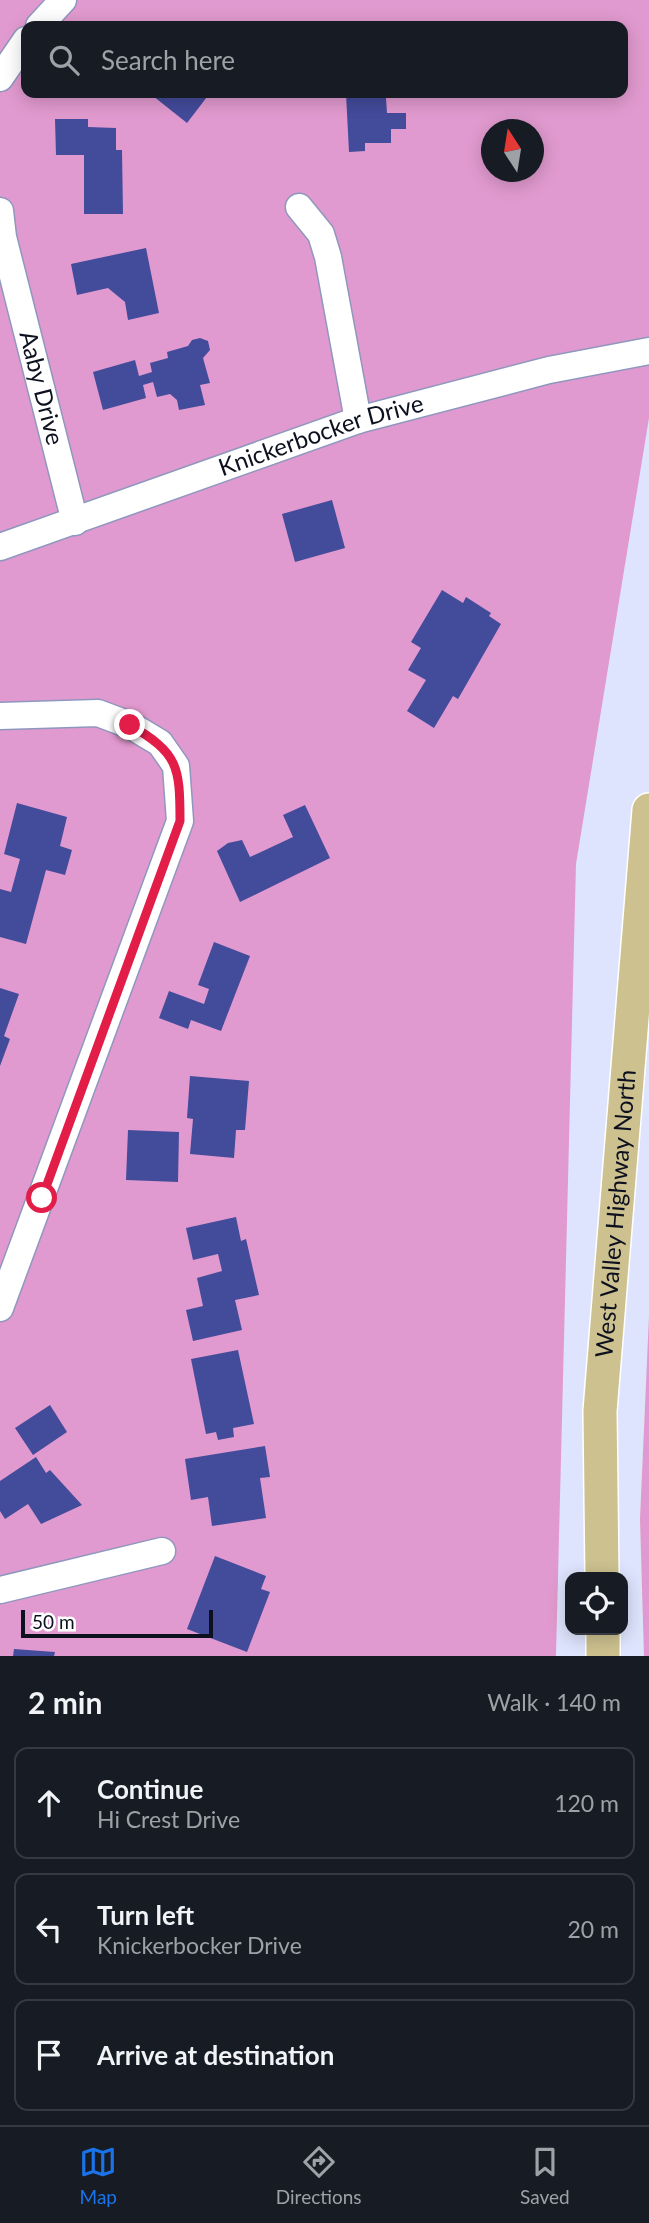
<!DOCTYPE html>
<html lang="en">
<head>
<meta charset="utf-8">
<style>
  :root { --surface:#171b24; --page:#20242c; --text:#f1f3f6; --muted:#9ea1a6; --line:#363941; --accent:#1a73e8 }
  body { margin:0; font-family:Lato,sans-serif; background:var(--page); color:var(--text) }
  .controls { position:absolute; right:21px; bottom:21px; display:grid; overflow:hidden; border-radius:14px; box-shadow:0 4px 18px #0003 }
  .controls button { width:63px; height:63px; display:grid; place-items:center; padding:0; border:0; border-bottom:2px solid var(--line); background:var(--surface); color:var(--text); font:35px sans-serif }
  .compass { position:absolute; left:481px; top:119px; width:63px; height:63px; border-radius:50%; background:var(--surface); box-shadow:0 4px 18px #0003; rotate:348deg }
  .scale { position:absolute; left:21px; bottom:18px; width:192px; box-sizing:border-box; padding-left:7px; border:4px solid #0d101e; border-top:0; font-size:19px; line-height:24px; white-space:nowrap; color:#0d101e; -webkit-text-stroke:5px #fff; paint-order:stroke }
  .stop { position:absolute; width:21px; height:21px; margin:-16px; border:5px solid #e11d48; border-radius:50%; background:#fff }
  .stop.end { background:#e11d48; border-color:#fff; box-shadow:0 2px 7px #0008 }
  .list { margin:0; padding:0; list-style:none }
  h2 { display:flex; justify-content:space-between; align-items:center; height:91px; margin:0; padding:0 28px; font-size:30px }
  h2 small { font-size:23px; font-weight:400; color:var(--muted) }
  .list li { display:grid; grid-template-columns:46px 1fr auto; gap:21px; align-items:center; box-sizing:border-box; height:112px; margin:0 14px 14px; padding:0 14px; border:2px solid var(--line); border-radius:14px }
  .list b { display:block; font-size:26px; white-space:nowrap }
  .list p { margin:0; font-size:23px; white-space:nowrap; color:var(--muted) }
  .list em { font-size:23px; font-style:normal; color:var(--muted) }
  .icon { flex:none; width:38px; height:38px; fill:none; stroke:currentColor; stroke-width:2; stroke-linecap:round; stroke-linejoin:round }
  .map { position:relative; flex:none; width:649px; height:1656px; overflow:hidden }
  .search { position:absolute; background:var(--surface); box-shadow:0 4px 18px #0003; left:21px; right:21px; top:21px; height:77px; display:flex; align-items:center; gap:18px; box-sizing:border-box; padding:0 24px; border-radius:14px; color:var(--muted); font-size:26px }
  .sheet { height:469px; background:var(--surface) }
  nav { display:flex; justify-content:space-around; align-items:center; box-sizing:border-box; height:98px; border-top:2px solid var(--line); background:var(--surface); font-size:19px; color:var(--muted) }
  nav a { display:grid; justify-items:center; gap:4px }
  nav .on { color:var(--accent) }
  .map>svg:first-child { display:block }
  .green { fill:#e19acf; fill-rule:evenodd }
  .building { fill:#434b9b }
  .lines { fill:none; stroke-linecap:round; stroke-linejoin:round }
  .minor-casing { stroke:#8f97be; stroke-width:29 }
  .major-casing { stroke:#fff; stroke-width:36 }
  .minor { stroke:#fff; stroke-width:26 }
  .major { stroke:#cdc18f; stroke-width:33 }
  .route { stroke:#e11d48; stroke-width:9 }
  .labels { text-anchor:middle; stroke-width:7; stroke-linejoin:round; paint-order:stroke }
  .street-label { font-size:24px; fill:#0d101e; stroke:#fff }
</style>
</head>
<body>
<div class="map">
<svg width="649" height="1656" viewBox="0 0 649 1656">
  <rect width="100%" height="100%" fill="#dee4fd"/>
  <g class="green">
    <path d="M0,0H649V418L576,864L556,1656H0ZM26,26H623V93H26ZM491,130H534V172H491Z"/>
    <path d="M649,1316V1656H644L640,1519Z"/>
  </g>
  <g class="building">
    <path d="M155,93H210L187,123L153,96Z"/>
    <path d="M367,93L368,98H386L387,113H406V129H391V143H365V151L349,152L346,94Z"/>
    <path d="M55,119H88V127L116,128V150H122L123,214H84V155H56Z"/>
    <path d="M146,248L159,313L128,320L125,302L108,288L77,295L71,264Z"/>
    <path d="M200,338L208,341L210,350L203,358L210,383L200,385L205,405L179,410L177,400L170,394L157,397L153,382L143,385L146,398L103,410L93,372L135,360L139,376L152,372L150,363L168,358L167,352L188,346L192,340Z"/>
    <path d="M332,500L345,548L295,562L282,514Z"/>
    <path d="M442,590L463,603L466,597L491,613L489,616L501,624L458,699L453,696L434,728L407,711L426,680L408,670L421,648L411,642Z"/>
    <path d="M17,803L67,817L60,846L72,850L65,875L46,870L26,944L0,937V889L11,892L20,859L4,854Z"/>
    <path d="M305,805L330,858L240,902L217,851L228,843L242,840L250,857L293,837L283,815Z"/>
    <path d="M214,942L250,956L221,1031L191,1020L188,1029L159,1018L169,991L204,1004L209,989L198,985Z"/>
    <path d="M0,988L19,994L4,1036L10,1039L0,1066Z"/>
    <path d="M190,1076L249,1081L245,1130H236L234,1158L190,1154L193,1119L187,1118Z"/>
    <path d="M128,1130L179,1132L178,1182L126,1180Z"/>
    <path d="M236,1217L241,1241L246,1239L259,1295L235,1300L242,1330L193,1341L186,1310L203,1306L197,1278L222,1271L218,1254L193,1260L186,1228Z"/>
    <path d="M238,1350L254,1424L233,1428L234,1437L218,1440L216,1432L206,1434L191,1359Z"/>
    <path d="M50,1405L67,1432L33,1455L15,1428Z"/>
    <path d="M265,1446L270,1477L260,1478L266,1518L212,1526L208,1497L191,1500L185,1459Z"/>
    <path d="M36,1457L46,1473L50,1470L82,1505L41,1524L28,1504L5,1519L0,1511V1481Z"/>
    <path d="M215,1556L266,1576L261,1589L270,1592L247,1652L187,1629Z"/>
    <path d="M14,1649L55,1652L54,1656H13Z"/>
  </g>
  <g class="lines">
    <defs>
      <g id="minor">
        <path d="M39,26L63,0"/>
        <path d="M0,78L26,40"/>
        <path d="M299,207L321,234L328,257L358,420"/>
        <path id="s1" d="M0,211L3,237L75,522"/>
        <path id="s2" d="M0,547L358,420L549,370L649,351"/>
        <path d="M0,716L98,713L130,725L160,743L176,766L180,821L0,1308"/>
        <path d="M0,1590L162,1551"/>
      </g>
      <g id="major">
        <path id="s3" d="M602,1577L600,1411L649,810"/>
        <path d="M603,1630V1656"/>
      </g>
    </defs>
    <use href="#minor" class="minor-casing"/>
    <use href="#major" class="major-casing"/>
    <use href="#minor" class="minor"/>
    <use href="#major" class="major"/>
  </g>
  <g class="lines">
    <path class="route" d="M42,1198L180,821C180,766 178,753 130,725"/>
  </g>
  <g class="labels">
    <g class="street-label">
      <text dy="8" stroke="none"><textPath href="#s1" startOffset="182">Aaby Drive</textPath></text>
      <text dy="8" stroke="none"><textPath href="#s2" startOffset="340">Knickerbocker Drive</textPath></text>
      <text dy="8" stroke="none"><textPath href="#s3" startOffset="364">West Valley Highway North</textPath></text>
    </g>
  </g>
</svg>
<div class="controls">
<button><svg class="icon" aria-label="locate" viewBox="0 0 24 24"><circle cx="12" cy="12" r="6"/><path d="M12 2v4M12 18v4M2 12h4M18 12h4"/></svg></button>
</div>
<svg class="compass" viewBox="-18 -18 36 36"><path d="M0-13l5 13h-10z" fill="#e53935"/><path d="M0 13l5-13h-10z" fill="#9ea1a6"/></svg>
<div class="scale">50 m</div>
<div class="stop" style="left:42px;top:1198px"></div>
<div class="stop end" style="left:130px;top:725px"></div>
<div class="search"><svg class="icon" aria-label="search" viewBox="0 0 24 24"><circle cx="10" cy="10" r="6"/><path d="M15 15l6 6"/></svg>Search here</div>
</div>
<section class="sheet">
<h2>2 min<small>Walk · 140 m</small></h2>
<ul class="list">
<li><svg class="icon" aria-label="ahead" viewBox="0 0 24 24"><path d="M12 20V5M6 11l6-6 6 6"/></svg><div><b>Continue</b><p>Hi Crest Drive</p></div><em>120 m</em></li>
<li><svg class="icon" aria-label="left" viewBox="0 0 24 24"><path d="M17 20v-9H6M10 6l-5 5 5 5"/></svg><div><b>Turn left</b><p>Knickerbocker Drive</p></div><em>20 m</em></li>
<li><svg class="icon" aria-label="arrive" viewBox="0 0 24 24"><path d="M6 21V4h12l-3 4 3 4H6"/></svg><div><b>Arrive at destination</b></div></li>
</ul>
</section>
<nav>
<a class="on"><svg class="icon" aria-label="map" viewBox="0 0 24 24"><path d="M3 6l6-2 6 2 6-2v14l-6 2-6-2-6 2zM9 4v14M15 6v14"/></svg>Map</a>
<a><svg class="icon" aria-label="directions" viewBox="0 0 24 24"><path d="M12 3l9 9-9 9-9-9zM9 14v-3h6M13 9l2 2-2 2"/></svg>Directions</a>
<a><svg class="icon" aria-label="saved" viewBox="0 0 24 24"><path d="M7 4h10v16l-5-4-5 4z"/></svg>Saved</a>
</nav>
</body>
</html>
